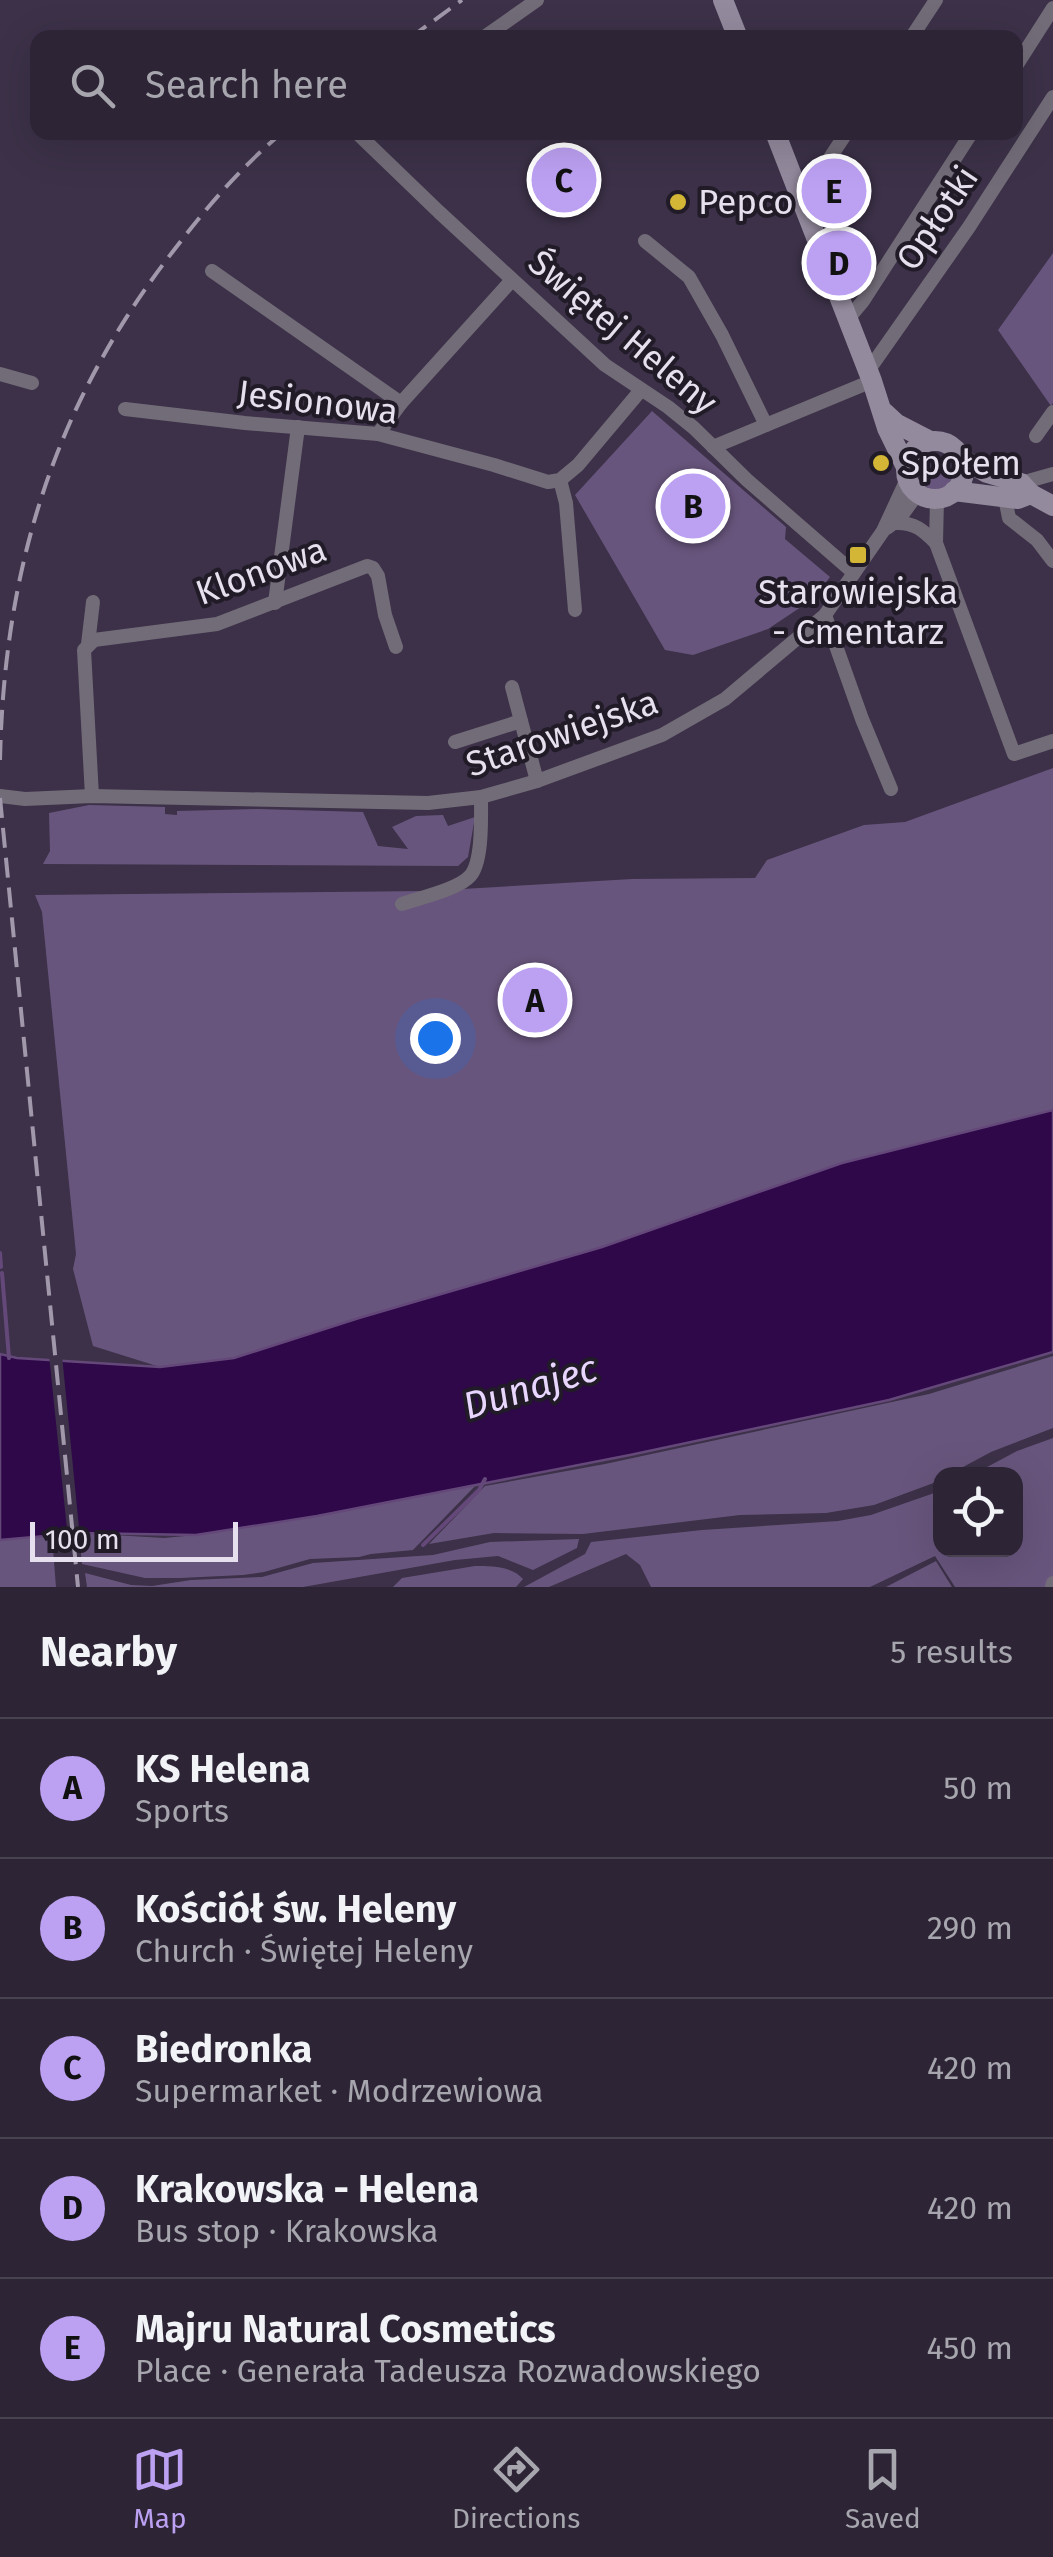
<!DOCTYPE html>
<html lang="en">
<head>
<meta charset="utf-8">
<style>
  :root { --surface:#2d2536; --page:#393142; --text:#f1f3f6; --muted:#a7a5ad; --line:#484251; --accent:#bca0f2 }
  body { margin:0; font-family:"Fira Sans",sans-serif; background:var(--page); color:var(--text) }
  .controls { position:absolute; right:30px; bottom:30px; display:grid; overflow:hidden; border-radius:20px; box-shadow:0 10px 40px #0002 }
  .controls button { width:90px; height:90px; display:grid; place-items:center; padding:0; border:0; border-bottom:2px solid var(--line); background:var(--surface); color:var(--text); font:50px sans-serif }
  .scale { position:absolute; left:30px; bottom:25px; width:208px; box-sizing:border-box; padding-left:10px; border:5px solid #e5dfee; border-top:0; font-size:28px; line-height:35px; white-space:nowrap; color:#e5dfee; -webkit-text-stroke:8px #201b26; paint-order:stroke }
  .you { position:absolute; left:435px; top:1038px; width:35px; height:35px; margin:-25px; border:8px solid #fff; border-radius:50%; background:#1a73e8; box-shadow:0 0 0 15px #1a73e833 }
  .badge { display:grid; place-items:center; width:65px; height:65px; border-radius:50%; background:var(--accent); color:#111; font-size:32px; font-weight:700 }
  .pin { position:absolute; translate:-50% -50%; border:5px solid #fff; box-shadow:0 2px 10px #0006 }
  .list { margin:0; padding:0; list-style:none }
  h2 { display:flex; justify-content:space-between; align-items:center; height:130px; margin:0; padding:0 40px; font-size:42px }
  h2 small { font-size:32px; font-weight:400; color:var(--muted) }
  .list li { display:grid; grid-template-columns:65px 1fr auto; gap:30px; align-items:center; box-sizing:border-box; height:140px; padding:0 40px; border-top:2px solid var(--line) }
  .list b { display:block; font-size:38px; white-space:nowrap }
  .list p { margin:0; font-size:32px; white-space:nowrap; color:var(--muted) }
  .list em { font-size:32px; font-style:normal; color:var(--muted) }
  .icon { flex:none; width:55px; height:55px; fill:none; stroke:currentColor; stroke-width:2; stroke-linecap:round; stroke-linejoin:round }
  .map { position:relative; flex:none; width:1053px; height:1587px; overflow:hidden }
  .search { position:absolute; background:var(--surface); box-shadow:0 10px 40px #0002; left:30px; right:30px; top:30px; height:110px; display:flex; align-items:center; gap:25px; box-sizing:border-box; padding:0 35px; border-radius:20px; color:var(--muted); font-size:38px }
  .sheet { height:830px; background:var(--surface) }
  nav { display:flex; justify-content:space-around; align-items:center; box-sizing:border-box; height:140px; border-top:2px solid var(--line); background:var(--surface); font-size:28px; color:var(--muted) }
  nav a { display:grid; justify-items:center; gap:5px }
  nav .on { color:var(--accent) }
  .map>svg:first-child { display:block }
  .green { fill:#68557d }
  .water { fill:#2e0849; stroke:#65487a; stroke-width:2.5 }
  .pier { fill:#3c3148 }
  .lines { fill:none; stroke-linecap:round; stroke-linejoin:round }
  .stream { stroke:#65487a; stroke-width:4 }
  .street { stroke:#726c78; stroke-width:14 }
  .secondary { stroke:#938a9d; stroke-width:20 }
  .rail { stroke:#a198ab; stroke-width:4; stroke-dasharray:20 10; stroke-linecap:butt }
  .poi-dot { fill:#d3b635; stroke:#201b26; stroke-width:4 }
  .labels { text-anchor:middle; stroke-width:8; stroke-linejoin:round; paint-order:stroke }
  .poi-label { font-size:35px; fill:#e5dfee; stroke:#201b26; text-anchor:start }
  .street-label { font-size:35px; fill:#e5dfee; stroke:#201b26 }
  .water-label { font-size:38px; font-style:italic; fill:#e9d6fe; stroke:#201b26 }
</style>
</head>
<body>
<div class="map">
<svg width="1053" height="1587" viewBox="0 0 1053 1587">
  <rect width="100%" height="100%" fill="#3c3148"/>
  <g class="green">
    <path d="M1053,253V403L1051,406L998,330Z"/>
    <path d="M652,411L786,527L785,539L830,577L813,599L768,629L693,655L665,650L575,495Z"/>
    <path d="M932,455L943,461L956,476C951,505 911,490 920,462Z"/>
    <path d="M1053,768V1110L842,1163L602,1247L359,1318L234,1358L160,1367L93,1346L73,1269L76,1254L42,912L35,895L428,891L632,879L755,878L767,860L864,825L905,822Z"/>
    <path d="M89,805L165,807V814L177,815V811L258,809L363,812L378,846L408,849L392,827L416,816L443,815L448,826L475,817L468,857L458,866L43,864L50,851L49,813Z"/>
    <path d="M1053,1356V1428L991,1452L950,1474H940L939,1481L874,1505L826,1513L740,1515L583,1534L494,1533L429,1544L485,1486L605,1464L929,1394Z"/>
    <path d="M1053,1438V1587H955L935,1556L870,1587H651L640,1565L626,1554L549,1587H524L585,1554L591,1542L702,1530L838,1521L871,1515L940,1491V1550H1016V1474H974L1017,1451Z"/>
    <path d="M477,1484L413,1550L371,1554L359,1557L310,1559L264,1572L243,1575L180,1578H145L82,1564L79,1533L164,1538L196,1535L317,1516Z"/>
    <path d="M52,1536L56,1587H0V1540Z"/>
    <path d="M579,1539L577,1548L533,1570L498,1556L455,1560L303,1587H87L85,1573L131,1585L152,1586L191,1580L262,1577L313,1563L433,1555L490,1542Z"/>
    <path d="M936,1561L952,1587H886Z"/>
    <path d="M475,1566C491,1566 512,1566 523,1579L516,1587H393L402,1578Z"/>
  </g>
  <path class="water" d="M1053,1110V1352L889,1400L630,1455L317,1516L196,1535L79,1533L0,1540V1354L17,1358L160,1367L234,1358L359,1318L602,1247L842,1163Z"/>
  <path class="pier" d="M49,1355H62L80,1538L68,1539Z"/>
  <g class="lines">
    <g class="stream">
      <path d="M0,1253L1,1267"/>
      <path d="M2,1273L9,1358"/>
      <path d="M423,1545L479,1490L485,1479"/>
    </g>
    <g class="street">
      <path d="M483,38L537,0"/>
      <path d="M911,38L936,0"/>
      <path d="M1016,66L1053,8"/>
      <path d="M356,132L439,212L605,365L668,407L694,428L747,480L854,573"/>
      <path d="M802,200L847,132"/>
      <path d="M645,241L689,277L722,335L766,425"/>
      <path d="M212,271L401,403L512,280"/>
      <path d="M848,319L863,301L972,132"/>
      <path d="M868,371L969,227L1053,97"/>
      <path d="M0,374L32,383"/>
      <path d="M125,409L245,423L378,434L494,465L548,482L560,480L578,465L641,390"/>
      <path d="M378,434L401,403"/>
      <path d="M1036,436L1053,412"/>
      <path d="M713,447L872,381"/>
      <path d="M560,480L566,503L575,610"/>
      <path d="M1021,483L1053,474"/>
      <path d="M1005,498L1009,518L1037,540L1053,561"/>
      <path d="M937,499L936,543L1014,754L1053,741"/>
      <path d="M895,523C914,522 923,530 936,543"/>
      <path d="M887,528L899,519L918,493"/>
      <path d="M275,603L298,427"/>
      <path d="M825,615L862,719L891,789"/>
      <path d="M88,644L93,602"/>
      <path d="M512,687L537,781"/>
      <path d="M455,742L521,721"/>
      <path d="M0,796L25,799L92,796L428,803L481,797L537,781L662,735L725,699L825,615L883,531L908,477"/>
      <path d="M92,796L84,650L94,640L217,624L367,566L373,568L378,576L385,615L396,647"/>
      <path d="M402,904C419,898 459,889 470,876C483,862 481,816 481,797"/>
      <path d="M1052,1587L1053,1583"/>
    </g>
    <g class="secondary">
      <path d="M723,0L738,38"/>
      <path d="M775,132L872,381L887,428L907,469"/>
      <path d="M884,412L897,424L930,441"/>
      <circle cx="935" cy="470" r="29"/>
      <path d="M962,459L987,473L1021,483L1031,494L1053,506"/>
      <path d="M954,491L1018,499L1031,494"/>
    </g>
    <g class="rail">
      <path d="M410,38L462,0"/>
      <path d="M0,760C4,567 55,403 174,250C207,207 241,167 283,132"/>
      <path d="M0,798L78,1587"/>
    </g>
  </g>
  <g class="poi-dot">
    <circle cx="678" cy="202" r="10"/>
    <circle cx="881" cy="463" r="10"/>
    <rect x="848" y="545" width="20" height="20" rx="5"/>
  </g>
  <g class="labels">
    <g class="poi-label">
      <text x="698" y="214">Pepco</text>
      <text x="901" y="475">Społem</text>
      <text x="858" y="604" text-anchor="middle">Starowiejska<tspan x="858" dy="40">- Cmentarz</tspan></text>
    </g>
    <g class="street-label">
      <text transform="translate(937 218) rotate(-56)" y="12">Opłotki</text>
      <text transform="translate(623 332) rotate(40)" y="12">Świętej Heleny</text>
      <text transform="translate(318 402) rotate(7)" y="12">Jesionowa</text>
      <text transform="translate(261 571) rotate(-20)" y="12">Klonowa</text>
      <text transform="translate(562 733) rotate(-19)" y="12">Starowiejska</text>
    </g>
    <g class="water-label">
      <text transform="translate(530 1387) rotate(-17)" y="13">Dunajec</text>
    </g>
  </g>
</svg>
<div class="controls">
<button><svg class="icon" aria-label="locate" viewBox="0 0 24 24"><circle cx="12" cy="12" r="6"/><path d="M12 2v4M12 18v4M2 12h4M18 12h4"/></svg></button>
</div>
<div class="scale">100 m</div>
<div class="you"></div>
<div class="pin badge" style="left:535px;top:1000px">A</div>
<div class="pin badge" style="left:693px;top:506px">B</div>
<div class="pin badge" style="left:564px;top:180px">C</div>
<div class="pin badge" style="left:839px;top:263px">D</div>
<div class="pin badge" style="left:834px;top:191px">E</div>
<div class="search"><svg class="icon" aria-label="search" viewBox="0 0 24 24"><circle cx="10" cy="10" r="6"/><path d="M15 15l6 6"/></svg>Search here</div>
</div>
<section class="sheet">
<h2>Nearby<small>5 results</small></h2>
<ul class="list">
<li><span class="badge">A</span><div><b>KS Helena</b><p>Sports</p></div><em>50 m</em></li>
<li><span class="badge">B</span><div><b>Kościół św. Heleny</b><p>Church · Świętej Heleny</p></div><em>290 m</em></li>
<li><span class="badge">C</span><div><b>Biedronka</b><p>Supermarket · Modrzewiowa</p></div><em>420 m</em></li>
<li><span class="badge">D</span><div><b>Krakowska - Helena</b><p>Bus stop · Krakowska</p></div><em>420 m</em></li>
<li><span class="badge">E</span><div><b>Majru Natural Cosmetics</b><p>Place · Generała Tadeusza Rozwadowskiego</p></div><em>450 m</em></li>
</ul>
</section>
<nav>
<a class="on"><svg class="icon" aria-label="map" viewBox="0 0 24 24"><path d="M3 6l6-2 6 2 6-2v14l-6 2-6-2-6 2zM9 4v14M15 6v14"/></svg>Map</a>
<a><svg class="icon" aria-label="directions" viewBox="0 0 24 24"><path d="M12 3l9 9-9 9-9-9zM9 14v-3h6M13 9l2 2-2 2"/></svg>Directions</a>
<a><svg class="icon" aria-label="saved" viewBox="0 0 24 24"><path d="M7 4h10v16l-5-4-5 4z"/></svg>Saved</a>
</nav>
</body>
</html>
